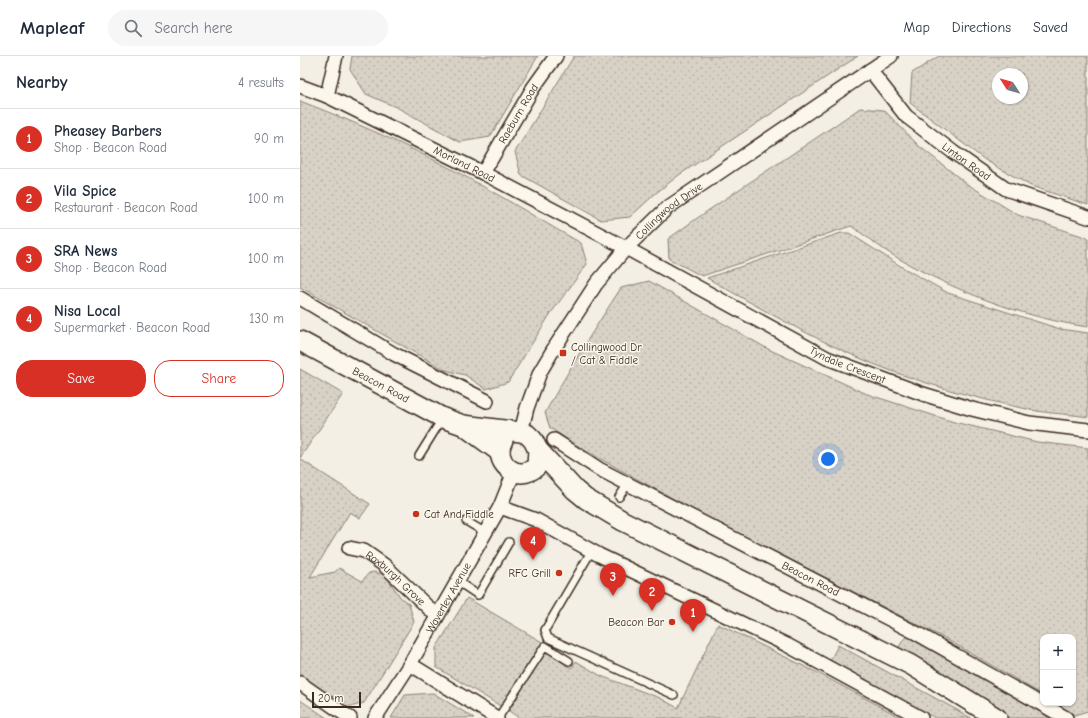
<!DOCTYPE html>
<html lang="en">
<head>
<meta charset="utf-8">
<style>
  :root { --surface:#fff; --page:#f6f6f7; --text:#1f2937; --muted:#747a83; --line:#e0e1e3; --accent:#d93025 }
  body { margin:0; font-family:"Comic Neue",sans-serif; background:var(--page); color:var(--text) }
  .controls { position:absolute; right:12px; bottom:12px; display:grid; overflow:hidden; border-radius:8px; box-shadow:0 1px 3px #0004 }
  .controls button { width:36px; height:36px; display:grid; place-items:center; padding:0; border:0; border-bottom:1px solid var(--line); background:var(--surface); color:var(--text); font:20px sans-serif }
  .compass { position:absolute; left:692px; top:12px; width:36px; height:36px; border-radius:50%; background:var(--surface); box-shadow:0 1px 3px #0004; rotate:306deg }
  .scale { position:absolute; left:12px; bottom:10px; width:49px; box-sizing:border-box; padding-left:4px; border:2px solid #3b2a1e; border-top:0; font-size:11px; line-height:14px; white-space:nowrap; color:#3b2a1e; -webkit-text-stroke:3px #fbf7ec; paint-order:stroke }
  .you { position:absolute; left:528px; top:403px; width:14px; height:14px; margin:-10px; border:3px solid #fff; border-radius:50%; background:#1a73e8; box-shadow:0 0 0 6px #1a73e833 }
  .badge { display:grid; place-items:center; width:26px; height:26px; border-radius:50%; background:var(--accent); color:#fff; font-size:13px; font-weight:700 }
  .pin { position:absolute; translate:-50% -33px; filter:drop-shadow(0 1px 2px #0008) }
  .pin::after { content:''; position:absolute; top:21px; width:14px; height:12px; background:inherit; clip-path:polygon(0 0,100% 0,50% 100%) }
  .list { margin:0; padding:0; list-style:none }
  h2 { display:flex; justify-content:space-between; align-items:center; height:52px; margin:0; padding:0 16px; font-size:17px }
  h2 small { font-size:13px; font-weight:400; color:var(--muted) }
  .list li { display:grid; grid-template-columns:26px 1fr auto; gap:12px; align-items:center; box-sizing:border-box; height:60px; padding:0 16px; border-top:1px solid var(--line) }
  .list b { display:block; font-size:15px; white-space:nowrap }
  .list p { margin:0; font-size:13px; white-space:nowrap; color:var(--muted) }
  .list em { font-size:13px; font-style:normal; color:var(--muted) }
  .actions { display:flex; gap:8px; padding:12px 16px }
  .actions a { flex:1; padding:9px 0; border:1px solid var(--accent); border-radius:16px; text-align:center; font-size:14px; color:var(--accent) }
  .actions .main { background:var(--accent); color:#fff }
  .icon { flex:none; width:22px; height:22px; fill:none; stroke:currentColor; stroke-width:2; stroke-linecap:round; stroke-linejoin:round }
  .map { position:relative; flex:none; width:788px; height:662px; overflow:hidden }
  header { display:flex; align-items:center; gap:24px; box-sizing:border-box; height:56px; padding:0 20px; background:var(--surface); border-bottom:1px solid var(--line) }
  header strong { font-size:19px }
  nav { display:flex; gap:22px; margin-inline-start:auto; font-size:14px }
  .search { width:280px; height:36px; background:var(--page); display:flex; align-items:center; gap:10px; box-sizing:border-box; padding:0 14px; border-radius:22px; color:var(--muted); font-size:15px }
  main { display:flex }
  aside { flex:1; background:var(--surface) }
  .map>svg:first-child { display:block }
  .green { fill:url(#green-dots); stroke:#8a7e72; fill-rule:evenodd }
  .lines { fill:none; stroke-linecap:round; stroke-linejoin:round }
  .lane-casing { stroke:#3b2a1e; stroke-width:10 }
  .street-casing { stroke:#3b2a1e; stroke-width:16 }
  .secondary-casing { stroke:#3b2a1e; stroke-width:22 }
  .lane { stroke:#fbf7ec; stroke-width:7 }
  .street { stroke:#fbf7ec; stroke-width:13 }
  .secondary { stroke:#fbf7ec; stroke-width:19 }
  .poi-dot { fill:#c8321e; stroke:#fbf7ec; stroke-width:1.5 }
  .labels { text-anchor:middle; stroke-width:3; stroke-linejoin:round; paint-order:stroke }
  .street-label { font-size:11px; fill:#3b2a1e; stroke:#fbf7ec }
  .poi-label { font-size:11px; fill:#3b2a1e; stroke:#fbf7ec; text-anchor:start }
</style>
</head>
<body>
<header>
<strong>Mapleaf</strong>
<div class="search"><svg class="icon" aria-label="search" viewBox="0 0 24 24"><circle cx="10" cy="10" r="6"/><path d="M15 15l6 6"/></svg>Search here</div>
<nav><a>Map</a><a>Directions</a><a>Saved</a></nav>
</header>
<main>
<aside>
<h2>Nearby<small>4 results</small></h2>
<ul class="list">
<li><span class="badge">1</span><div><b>Pheasey Barbers</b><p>Shop · Beacon Road</p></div><em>90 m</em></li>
<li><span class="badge">2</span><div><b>Vila Spice</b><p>Restaurant · Beacon Road</p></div><em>100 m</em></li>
<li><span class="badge">3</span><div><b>SRA News</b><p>Shop · Beacon Road</p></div><em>100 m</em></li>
<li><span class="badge">4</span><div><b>Nisa Local</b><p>Supermarket · Beacon Road</p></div><em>130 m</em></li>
</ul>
<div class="actions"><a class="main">Save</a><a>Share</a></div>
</aside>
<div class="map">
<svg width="788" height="662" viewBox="0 0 788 662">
  <defs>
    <pattern id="green-dots" width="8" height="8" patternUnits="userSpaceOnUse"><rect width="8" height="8" fill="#d8d1c6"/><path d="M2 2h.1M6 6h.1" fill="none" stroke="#bab4aa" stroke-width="1.8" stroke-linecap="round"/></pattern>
  </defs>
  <rect width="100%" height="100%" fill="#f3efe4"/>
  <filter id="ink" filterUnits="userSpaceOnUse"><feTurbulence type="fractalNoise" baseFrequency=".025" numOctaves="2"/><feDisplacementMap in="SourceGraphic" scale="8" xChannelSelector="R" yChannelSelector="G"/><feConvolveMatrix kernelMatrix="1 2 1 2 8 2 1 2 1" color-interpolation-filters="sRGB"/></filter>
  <g filter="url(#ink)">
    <g class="green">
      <path d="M52,0H238L190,81L160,86L98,52L66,38L50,13Z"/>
      <path d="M274,0H558L379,119L356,137L330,161L301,164L221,119L215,96Z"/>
      <path d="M639,0H788V149L731,130L685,104L610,47L612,17ZM698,18H722V42H698Z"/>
      <path d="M0,45C63,69 125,97 184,131C217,149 248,169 281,187L287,208L251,257L208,326L186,333L165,319L145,314L0,231Z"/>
      <path d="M560,52L584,54L619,90L667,128L718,159L788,182V271C724,262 652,234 596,201C580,192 566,180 551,170L402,220L369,203L368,183C431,137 497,96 560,52Z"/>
      <path d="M541,177H549L602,211L648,237L760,273L788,277V361C771,358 754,358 737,355C690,346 642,333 597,317C530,293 469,257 407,222Z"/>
      <path d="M349,225L468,293L567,338L654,366L696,376L737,386L788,392V655L774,659L756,647H773V581H743V639L646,583L399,457L279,391L250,372L245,357C269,313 294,273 321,232Z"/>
      <path d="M0,313L43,338L0,402Z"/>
      <path d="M0,403L70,448L60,462L50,456L10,521L35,516L39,512L62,525L69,517L74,516L85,519L101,542L109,548L114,566L64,647L47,652L0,619Z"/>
      <path d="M167,542L242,586L202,651L136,611V592Z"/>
      <path d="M418,568L518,617L602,662H219L209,655L241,601L247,596L271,612L276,605L301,620L360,642L378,652Z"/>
      <path d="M606,580L711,638L750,662H709L666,635L595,597Z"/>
      <path d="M538,589L657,654L671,662H635L530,605Z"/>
      <path d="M133,637L174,662H91L105,639Z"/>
      <path d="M0,644L27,662H0Z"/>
    </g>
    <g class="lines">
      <defs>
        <g id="lane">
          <path d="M119,400L142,363"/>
          <path d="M319,441L328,428"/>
          <path d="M166,465L186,477"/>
          <path d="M292,494L245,574L248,582L374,639"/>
          <path d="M157,525L178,539L209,486"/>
          <path d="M198,662L245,590L269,605"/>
        </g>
        <g id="street">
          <path id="s1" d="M570,14L606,60L653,96L706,133L788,161"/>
          <path id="s2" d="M0,30L27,40L183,117L326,192L527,302L623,338L672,353L729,367L788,374"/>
          <path d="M27,40L36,0"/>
          <path id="s3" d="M183,117L233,32L256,0"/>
          <path d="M0,242L94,298L187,345"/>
          <path id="s4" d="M221,376L227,352L240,316L253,294L296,228L326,192L367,152L591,0"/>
          <path id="s5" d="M254,384L299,413L618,578L766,662"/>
          <path d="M200,451L236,464L299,499L487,589L621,662"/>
          <path id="s6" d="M49,492L64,495L84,509L137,560"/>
          <path d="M110,608L197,662"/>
          <path d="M0,627L50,662"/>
          <path id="s7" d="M75,662L110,608L200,451L214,416"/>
        </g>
        <g id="secondary">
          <path id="s8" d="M0,285L143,362L163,369L200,396"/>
          <path d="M163,369L221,376L227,378L233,384L238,394L275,434L286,443L323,465L611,609L697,662"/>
          <path d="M203,384C191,405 217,429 237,410L238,394"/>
        </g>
      </defs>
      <use href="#lane" class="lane-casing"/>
      <use href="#street" class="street-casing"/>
      <use href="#secondary" class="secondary-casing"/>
      <use href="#lane" class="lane"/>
      <use href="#street" class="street"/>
      <use href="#secondary" class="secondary"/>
    </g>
  </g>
  <g class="poi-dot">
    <rect x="259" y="293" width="8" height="8" rx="2"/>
    <circle cx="116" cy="458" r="4"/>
    <circle cx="259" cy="517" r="4"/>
    <circle cx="372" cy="566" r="4"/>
  </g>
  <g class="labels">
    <g class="street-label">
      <text dy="4" stroke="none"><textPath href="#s3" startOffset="69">Raeburn Road</textPath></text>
      <text dy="4" stroke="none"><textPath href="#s1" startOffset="134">Linton Road</textPath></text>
      <text dy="4" stroke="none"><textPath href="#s2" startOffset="182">Morland Road</textPath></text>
      <text dy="4" stroke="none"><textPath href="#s4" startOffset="271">Collingwood Drive</textPath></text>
      <text dy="4" stroke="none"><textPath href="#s2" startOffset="615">Tyndale Crescent</textPath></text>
      <text dy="4" stroke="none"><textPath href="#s8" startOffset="92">Beacon Road</textPath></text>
      <text dy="4" stroke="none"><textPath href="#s5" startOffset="292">Beacon Road</textPath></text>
      <text dy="4" stroke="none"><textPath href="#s6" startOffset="57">Roxburgh Grove</textPath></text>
      <text dy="4" stroke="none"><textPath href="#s7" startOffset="141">Waverley Avenue</textPath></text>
    </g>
    <g class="poi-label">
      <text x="271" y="295">Collingwood Dr<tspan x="271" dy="13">/ Cat &amp; Fiddle</tspan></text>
      <text x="124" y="462">Cat And Fiddle</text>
      <text x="251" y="521" text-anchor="end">RFC Grill</text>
      <text x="364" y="570" text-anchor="end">Beacon Bar</text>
    </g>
  </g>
</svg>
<div class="controls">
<button>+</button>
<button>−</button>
</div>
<svg class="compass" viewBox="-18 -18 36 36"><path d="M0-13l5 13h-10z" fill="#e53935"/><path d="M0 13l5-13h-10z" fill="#747a83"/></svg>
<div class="scale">20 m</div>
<div class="you"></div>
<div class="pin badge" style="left:393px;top:576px">1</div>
<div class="pin badge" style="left:352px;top:555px">2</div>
<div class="pin badge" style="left:313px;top:540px">3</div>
<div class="pin badge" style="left:233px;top:504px">4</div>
</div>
</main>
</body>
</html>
